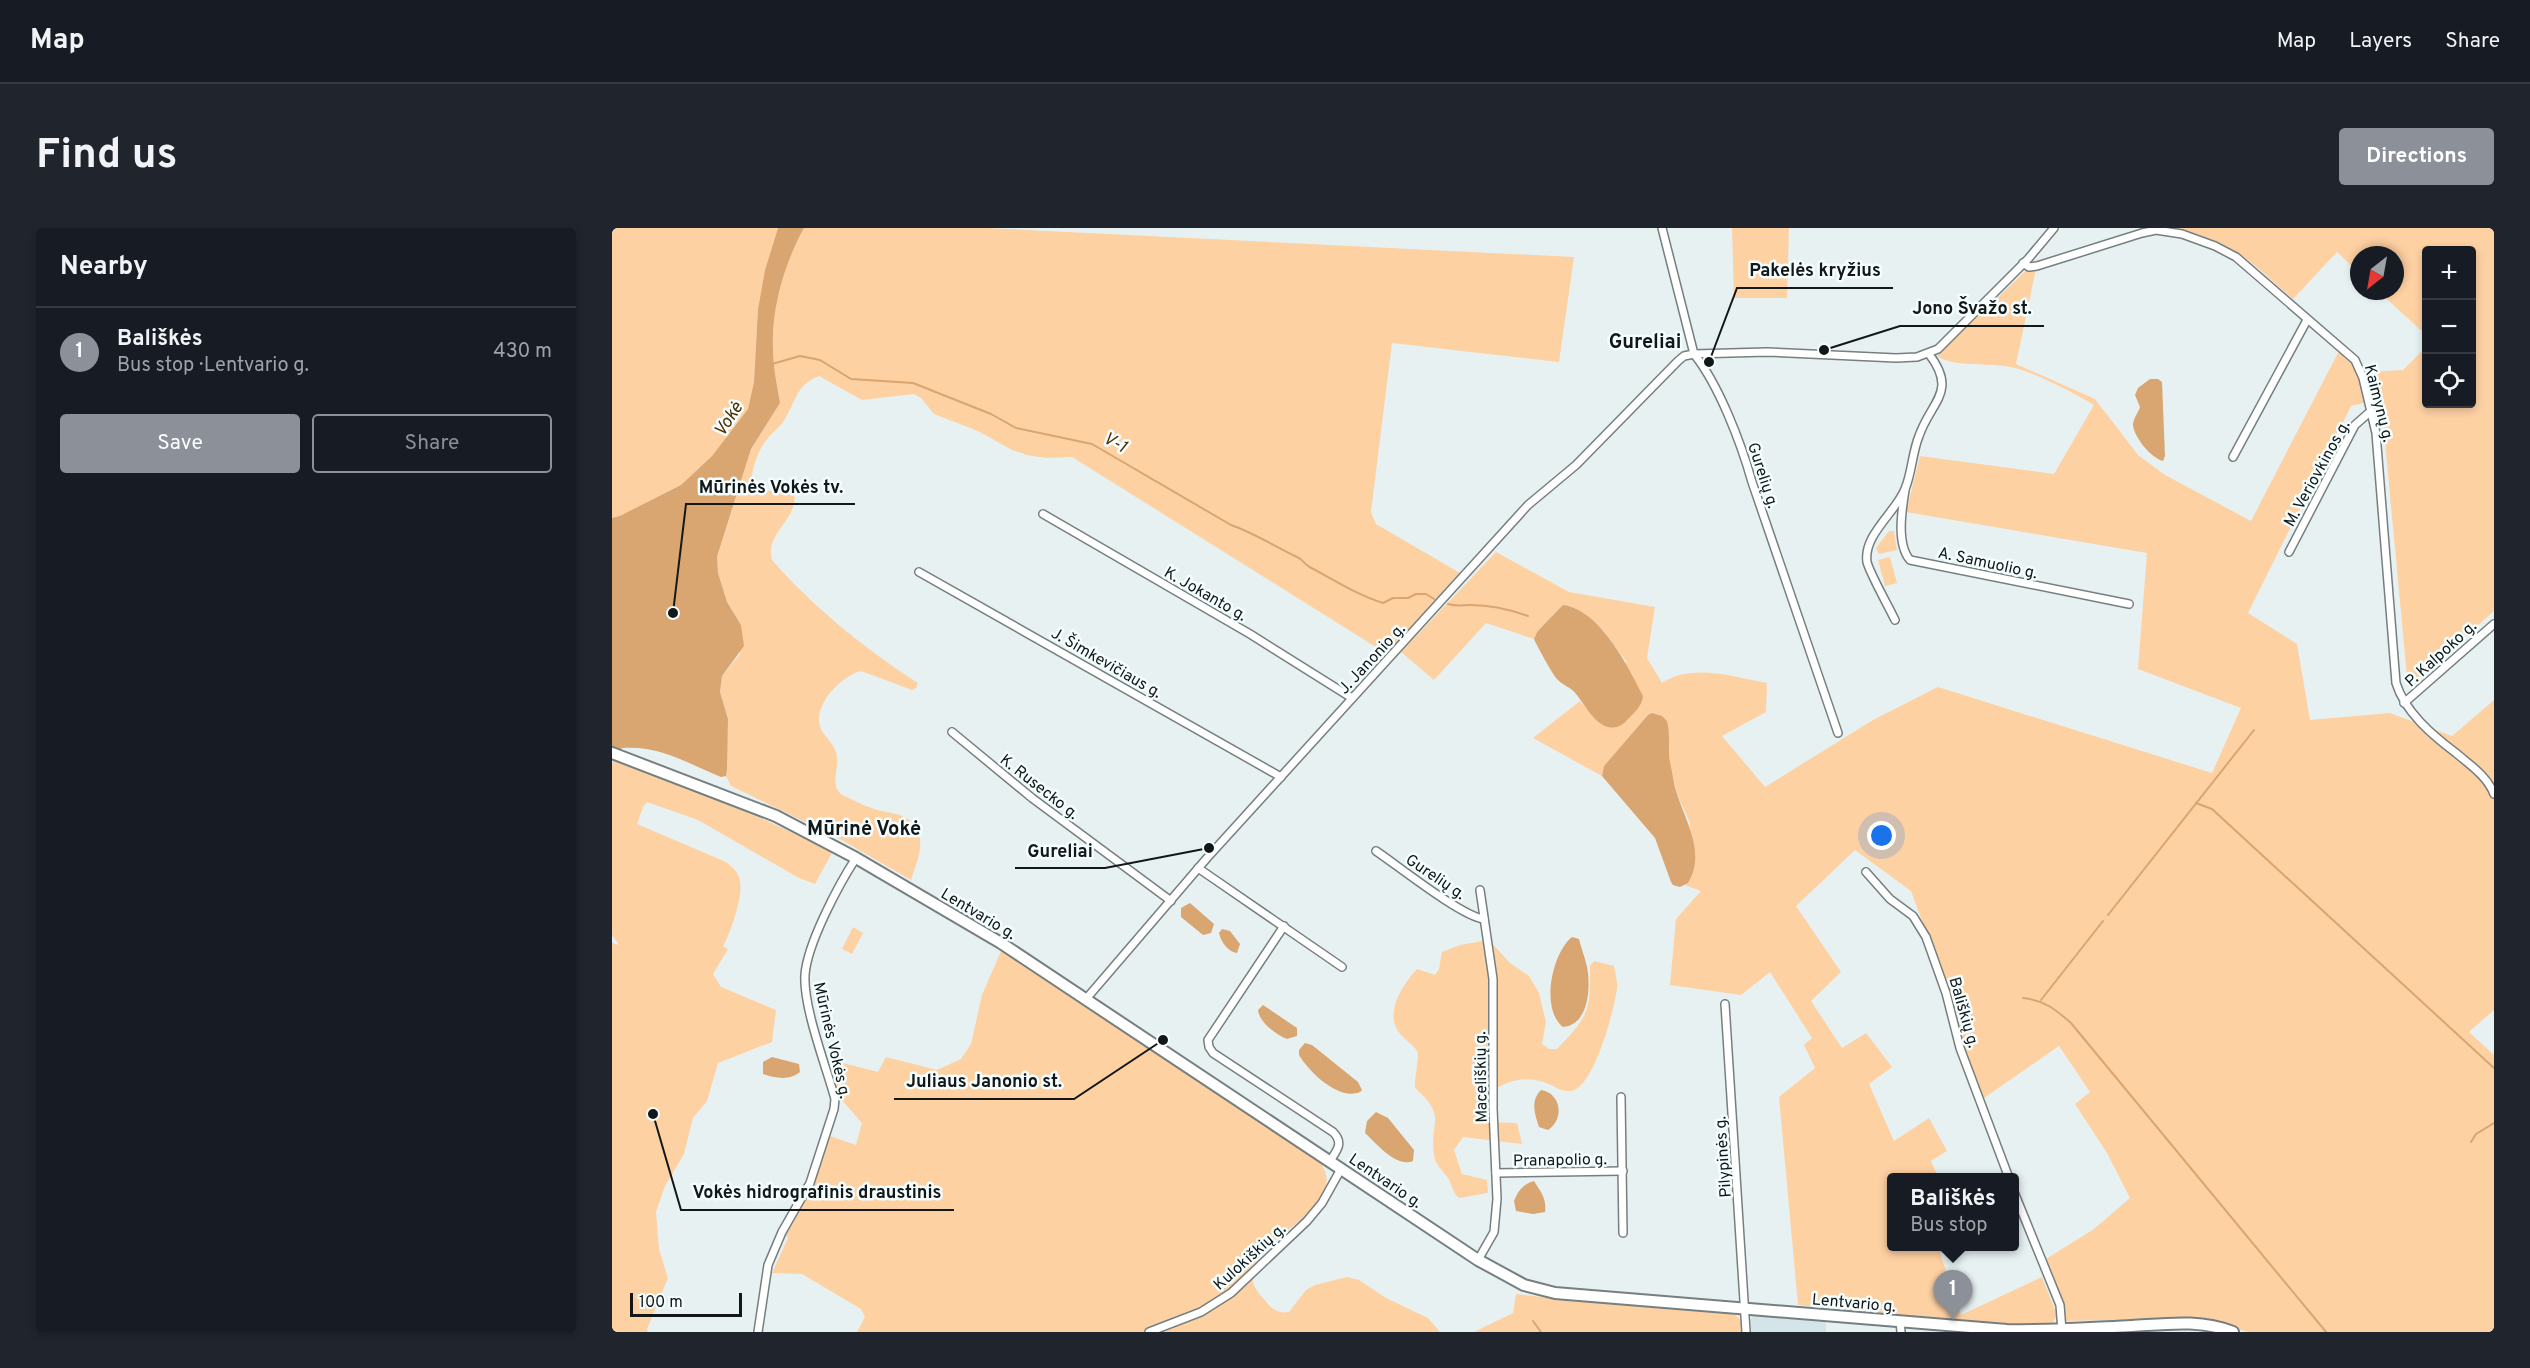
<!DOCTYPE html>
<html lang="en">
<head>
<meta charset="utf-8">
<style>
  :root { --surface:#171b24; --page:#20242c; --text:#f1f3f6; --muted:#9ea1a6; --line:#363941; --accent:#8c9099 }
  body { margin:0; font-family:Overpass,sans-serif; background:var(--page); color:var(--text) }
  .controls { position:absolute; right:18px; top:18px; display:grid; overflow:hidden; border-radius:6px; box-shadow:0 3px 9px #0003 }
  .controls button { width:54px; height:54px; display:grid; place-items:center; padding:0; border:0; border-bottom:2px solid var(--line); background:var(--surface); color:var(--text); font:30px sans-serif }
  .compass { position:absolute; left:1738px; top:18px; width:54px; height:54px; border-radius:50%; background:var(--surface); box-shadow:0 3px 9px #0003; rotate:211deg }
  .scale { position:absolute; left:18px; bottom:15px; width:112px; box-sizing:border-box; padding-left:6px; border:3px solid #141717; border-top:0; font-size:16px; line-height:21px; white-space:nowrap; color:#141717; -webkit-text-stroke:4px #f4feff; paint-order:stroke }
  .you { position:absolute; left:1270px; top:608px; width:21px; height:21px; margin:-15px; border:4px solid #fff; border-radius:50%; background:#1a73e8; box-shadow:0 0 0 9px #1a73e833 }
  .badge { display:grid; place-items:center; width:39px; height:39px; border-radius:50%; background:var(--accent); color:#fff; font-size:20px; font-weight:700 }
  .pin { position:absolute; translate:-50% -50px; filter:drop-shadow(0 2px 3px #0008) }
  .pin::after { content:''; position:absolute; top:32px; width:21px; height:18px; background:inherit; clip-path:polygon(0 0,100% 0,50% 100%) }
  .popup { position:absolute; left:1275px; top:945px; width:132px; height:78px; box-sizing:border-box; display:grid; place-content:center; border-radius:6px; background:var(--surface); filter:drop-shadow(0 2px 4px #0005); font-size:20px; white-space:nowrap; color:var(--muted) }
  .popup b { font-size:22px; color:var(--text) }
  .popup::after { content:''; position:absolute; left:50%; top:100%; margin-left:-12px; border:12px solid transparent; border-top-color:var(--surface) }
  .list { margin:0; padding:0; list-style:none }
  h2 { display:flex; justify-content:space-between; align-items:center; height:78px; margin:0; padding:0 24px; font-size:26px }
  h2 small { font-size:20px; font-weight:400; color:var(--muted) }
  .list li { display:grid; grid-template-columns:39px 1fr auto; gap:18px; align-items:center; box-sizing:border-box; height:90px; padding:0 24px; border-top:2px solid var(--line) }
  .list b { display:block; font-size:22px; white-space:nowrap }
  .list p { margin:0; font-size:20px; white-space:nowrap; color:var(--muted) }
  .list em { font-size:20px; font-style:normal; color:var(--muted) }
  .actions { display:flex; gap:12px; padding:18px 24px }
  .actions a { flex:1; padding:14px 0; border:2px solid var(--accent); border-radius:6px; text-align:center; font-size:21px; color:var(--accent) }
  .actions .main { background:var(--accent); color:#fff }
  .icon { flex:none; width:33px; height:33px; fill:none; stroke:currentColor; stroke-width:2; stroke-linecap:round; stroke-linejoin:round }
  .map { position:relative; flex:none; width:1882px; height:1104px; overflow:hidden; border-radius:6px }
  header { display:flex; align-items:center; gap:36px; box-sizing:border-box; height:84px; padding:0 30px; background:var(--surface); border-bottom:2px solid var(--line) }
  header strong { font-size:28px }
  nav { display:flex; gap:33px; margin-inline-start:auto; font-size:21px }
  .intro { display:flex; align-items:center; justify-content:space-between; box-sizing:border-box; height:144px; padding:0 36px }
  h1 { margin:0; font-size:42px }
  .button { padding:15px 27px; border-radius:6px; background:var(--accent); color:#fff; font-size:21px; font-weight:700 }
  main { display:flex; gap:36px; padding:0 36px }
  aside { flex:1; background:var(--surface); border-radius:6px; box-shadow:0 3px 9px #0003 }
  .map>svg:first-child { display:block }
  .built { fill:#d3e5e8 }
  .green { fill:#fed1a3 }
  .water { fill:#d9a570 }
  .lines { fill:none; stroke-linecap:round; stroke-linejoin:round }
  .stream { stroke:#d9a570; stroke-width:2 }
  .street-casing { stroke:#767f80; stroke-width:10 }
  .secondary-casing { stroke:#767f80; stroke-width:14 }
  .street { stroke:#fff; stroke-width:7 }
  .secondary { stroke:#fff; stroke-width:10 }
  .labels { text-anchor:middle; stroke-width:5; stroke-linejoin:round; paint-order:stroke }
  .street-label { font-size:16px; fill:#141717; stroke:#f4feff }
  .water-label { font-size:18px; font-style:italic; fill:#512f03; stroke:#f4feff }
  .quarter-label { font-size:20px; font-weight:bold; fill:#141717; stroke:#f4feff }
  .leader { fill:none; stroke:#141717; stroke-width:2 }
  .callout-dot { fill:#141717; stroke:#f4feff; stroke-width:2 }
  .callout-label { font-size:18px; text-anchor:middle; font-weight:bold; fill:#141717; stroke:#f4feff; stroke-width:5; stroke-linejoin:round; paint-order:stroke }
</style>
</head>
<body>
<header>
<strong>Map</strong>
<nav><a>Map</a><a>Layers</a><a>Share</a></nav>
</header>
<div class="intro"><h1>Find us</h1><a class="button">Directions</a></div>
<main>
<aside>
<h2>Nearby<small></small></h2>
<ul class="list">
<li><span class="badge">1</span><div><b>Bališkės</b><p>Bus stop · Lentvario g.</p></div><em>430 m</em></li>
</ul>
<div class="actions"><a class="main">Save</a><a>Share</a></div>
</aside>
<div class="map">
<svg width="1882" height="1104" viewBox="0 0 1882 1104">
  <rect width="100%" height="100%" fill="#e7f1f2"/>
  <path class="built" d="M1145,1086L1214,1092V1104H1139L1138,1091Z"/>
  <g class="green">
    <path d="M0,0H166L153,42L146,81L142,154L136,181L100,228L69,257L8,289L0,290Z"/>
    <path d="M192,0H375L962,29L947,134L780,115L759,284L764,296L848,345L775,426L460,229L434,230L415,227L400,222L366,203L322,186L309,170L302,166L250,172L207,148C184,157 184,173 173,191C169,198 162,203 157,209C146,221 142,236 139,252C150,267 161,263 177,259L182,263C188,291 152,305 160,332C201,379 253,421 306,455L304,460L300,462L249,443C229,448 199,478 209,501C214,511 224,517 225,529C227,540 219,555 227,564C229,567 235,569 239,571C246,574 252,578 260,580C277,587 292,582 304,600C314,616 304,636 299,652L228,611L119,558L114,548L116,491L108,464L110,448L128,426L129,397L115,374L106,345L105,330L139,221L168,175C165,157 161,138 161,120C159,81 173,34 192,0Z"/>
    <path d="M1120,0H1177L1175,70H1122Z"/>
    <path d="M1539,0H1882V383L1796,459L1769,171L1739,178L1636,385L1685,416L1698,492L1778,485L1840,508L1882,472V782L1857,804L1882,827V1104H1636L1588,1090L1454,1093L1450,1074L1434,1031L1482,1001L1518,970L1495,925L1463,876L1478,864L1447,818L1372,870L1349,814L1336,763L1299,663L1243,622L1184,678L1229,744L1199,773L1230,820L1254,805L1280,839L1257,856L1282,913L1317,890L1335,923L1319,933L1326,949L1280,950V1018L1340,1019L1328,1025L1349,1087L1430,1049L1445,1087L1440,1097L1383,1096L1186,1077L1167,869L1203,840L1192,817L1200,810L1158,744L1129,767L1058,757L1064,691L1089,663L1073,657L1076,655L1078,595L1065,566L1058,537L1056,499L1036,487L992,538L990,548L921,510L968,473L990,497L1004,499L1014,433L990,401L963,380L925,404L922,411L874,395L822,452L789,424L884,324L957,364L1043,379L1035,430L1050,455C1081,435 1120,449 1155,455L1154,484L1110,508L1153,559L1261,492L1326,459L1600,545L1629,480L1526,441L1535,325L1294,284L1308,228L1442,246L1482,177C1462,165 1429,148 1407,141C1382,133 1345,141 1325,128L1426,31L1404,136L1483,171L1526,227L1553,247L1639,293L1728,121L1757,144L1791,142L1814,119V176H1860V22H1814V107L1766,63H1783V27H1747V45L1725,24L1681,71C1659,53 1638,29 1611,17C1590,7 1563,3 1539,0Z"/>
    <path d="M1277,303H1282L1285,322L1267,326L1264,320Z"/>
    <path d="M1278,329L1285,355L1273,358L1266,332Z"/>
    <path d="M3,528C75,563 151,586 220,625L203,656L187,650L86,592L35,574L31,579L25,596L114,634C119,638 125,643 127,649C133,664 119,704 111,718L116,721L101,746L109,759L164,782L160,814L106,835L95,873L81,890L72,926L53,958L44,984L47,1021L56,1050L35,1101L36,1104H0V715L7,717L0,707V536Z"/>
    <path d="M241,699L251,705L240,726L230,721Z"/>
    <path d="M877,712L898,735L917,748L927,765L934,794L930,816L937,821H945C976,789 979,783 978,738L982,733L1002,738C1003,745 1006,754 1005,761C1002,782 982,860 959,863C947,864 944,858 934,855C912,847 895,853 877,865L872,894L905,895L910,916L851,909L842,922L850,946L875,952L876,965L847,970C840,964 841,958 836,950C831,943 823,936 822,927C817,893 836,889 803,860C802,850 808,829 805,823C801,816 791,811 786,803C773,784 791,756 805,741L823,747L827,741L830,724L848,717Z"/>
    <path d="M389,723L705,930C754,989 599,1015 651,1070C659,1080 664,1086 677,1084L694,1062L703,1057L735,1049L747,1052L774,1070L816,1090L828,1104H245L253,1089L249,1081L190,1046L160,1045L176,1010L173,1006L197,963L218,908L244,917L250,895L228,870L220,852L231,835L266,844L274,829L325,842L349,831L359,816L370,767Z"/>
    <path d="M904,1066L947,1071L1122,1086L1129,1092L1130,1104H862L901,1085Z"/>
  </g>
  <g class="water">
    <path d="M166,0H192C173,34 159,81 161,120C161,138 165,157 168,175L139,221L105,329L106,345L115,374L129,397L132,418L110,448L108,464L116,491L115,541L114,548L109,549C75,535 47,517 10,520L8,523L0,520V290L8,288L69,257L100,228L136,181L142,154L146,81L153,42Z"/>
    <path d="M1538,151H1546L1550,154L1553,228L1551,233C1539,230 1522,209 1521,197C1521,191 1526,185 1528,179L1523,167L1526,160Z"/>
    <path d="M951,377C988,382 1016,438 1031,468C1030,478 1023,484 1016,491C1011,497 1005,501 996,499C982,496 972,475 964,466C959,459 950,457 945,451C941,447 924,416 922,411L925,404Z"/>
    <path d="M1040,485L1050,488L1055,493C1059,508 1055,524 1059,539C1061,548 1062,558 1065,566C1074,594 1094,626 1076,655L1068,659L1061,657L1059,654L1043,610L990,548L992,538L1036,487Z"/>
    <path d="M578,675L602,696L599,705L591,707L569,689V680Z"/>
    <path d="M610,701L618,703L628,716L625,725C616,724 609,714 607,705Z"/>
    <path d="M960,709L967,711C969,720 973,729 975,739C979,759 977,797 951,799C928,781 940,725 960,709Z"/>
    <path d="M651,777L685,800V808L675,811C664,807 647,794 646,782Z"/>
    <path d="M693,815L700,817L746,854L750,862L748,864C727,873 697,844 687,827V822Z"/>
    <path d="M160,829L187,836L188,844C177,853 163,850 151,846V834Z"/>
    <path d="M929,862C949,865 953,891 936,902L927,899C923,886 918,873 929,862Z"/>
    <path d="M764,884L776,890L802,922L801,933C784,940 764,915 753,905L755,893Z"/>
    <path d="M922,953C929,964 935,971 933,984L921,986L904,983L902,973C906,963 911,956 922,953Z"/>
  </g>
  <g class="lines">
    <g class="stream">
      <path d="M160,136L188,128L208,132L239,151L301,155L379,186L404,200L480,216L619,297C642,305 664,319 685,329C690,331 692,335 696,338C720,351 745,367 771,375L781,370H796L804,366H814L822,371"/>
      <path d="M836,376C845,379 850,377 859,377C877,377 899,382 916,388"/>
      <path d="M1584,575L1600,581L1882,840"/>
      <path d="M1496,687L1642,502"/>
      <path d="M1411,770C1432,772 1443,781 1459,795L1714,1104"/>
      <path d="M1429,772L1491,693"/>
      <path d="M1859,914L1864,906L1882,895"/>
      <path d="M921,1093L929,1104"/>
    </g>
    <defs>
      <g id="street">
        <path d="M1050,0L1082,126C1107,157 1129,215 1140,254L1226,505"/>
        <path d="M1411,35L1417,39L1425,38L1530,5L1544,2L1570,6L1603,18L1624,29L1743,132L1751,150L1764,205L1784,455C1793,484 1820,507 1844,525C1858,537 1875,548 1882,566"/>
        <path d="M1621,229L1695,92"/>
        <path d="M1293,262C1290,281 1284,316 1298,332L1517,376"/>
        <path d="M431,286L638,406L740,470"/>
        <path d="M1677,324L1743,197L1759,183"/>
        <path d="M307,344L669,549"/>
        <path d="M1283,392C1277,379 1258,346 1255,334C1251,307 1284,284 1293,261C1300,245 1300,225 1307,208C1319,173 1346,164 1317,126"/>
        <path d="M1792,475L1882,396"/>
        <path d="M340,504L420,570L559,673"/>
        <path d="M764,623C785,637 850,689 872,691"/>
        <path d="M586,640L730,739"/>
        <path d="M1254,644L1278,671L1301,688L1314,709L1334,765L1348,820L1397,950"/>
        <path d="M672,698L596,812L597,819L601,825L721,904C732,915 725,922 718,933"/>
        <path d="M474,771L595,630L916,277L964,237L1066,133L1072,128L1082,126L1155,124L1284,130L1305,129L1326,121L1416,31L1442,0"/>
        <path d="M1113,776L1134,1104"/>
        <path d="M1009,869L1011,1005"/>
        <path d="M884,945L1011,943"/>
        <path d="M1402,964L1448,1077L1450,1103"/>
        <path d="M866,1032L882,1004L885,971L881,881V751L868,662"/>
        <path d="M1288,1093L1289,1104"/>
        <path d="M146,1104L156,1037L170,1004L198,955L222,881L223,871C214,838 191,779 193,747C195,716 227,656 244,630"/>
        <path d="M537,1104L589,1084L619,1065L695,993L710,975L729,941"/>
      </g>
      <path id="secondary" d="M0,525L164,588L244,630L389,715L866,1032L912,1057L943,1065L1395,1102C1437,1103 1478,1100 1520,1098C1554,1096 1588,1091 1621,1104"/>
    </defs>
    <use href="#street" class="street-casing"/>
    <use href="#secondary" class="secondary-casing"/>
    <use href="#street" class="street"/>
    <use href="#secondary" class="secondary"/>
  </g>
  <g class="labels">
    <g class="street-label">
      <text transform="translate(1768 175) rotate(76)" y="6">Kaimynų g.</text>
      <text transform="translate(1704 245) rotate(-61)" y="6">M. Veriovkinos g.</text>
      <text transform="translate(1152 247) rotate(72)" y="6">Gurelių g.</text>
      <text transform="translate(1376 334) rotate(12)" y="6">A. Samuolio g.</text>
      <text transform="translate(594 365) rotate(30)" y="6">K. Jokanto g.</text>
      <text transform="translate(1828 425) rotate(-42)" y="6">P. Kalpoko g.</text>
      <text transform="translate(759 430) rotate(-47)" y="6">J. Janonio g.</text>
      <text transform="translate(495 434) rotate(30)" y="6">J. Šimkevičiaus g.</text>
      <text transform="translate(428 558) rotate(38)" y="6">K. Rusecko g.</text>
      <text transform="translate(824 648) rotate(34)" y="6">Gurelių g.</text>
      <text transform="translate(367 685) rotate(31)" y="6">Lentvario g.</text>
      <text transform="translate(1353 784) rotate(74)" y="6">Bališkių g.</text>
      <text transform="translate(221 812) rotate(77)" y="6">Mūrinės Vokės g.</text>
      <text transform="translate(868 849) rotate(-91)" y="6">Maceliškių g.</text>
      <text transform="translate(1110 929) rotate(-94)" y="6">Pilypinės g.</text>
      <text transform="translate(948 931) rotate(-1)" y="6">Pranapolio g.</text>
      <text transform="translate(774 952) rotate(34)" y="6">Lentvario g.</text>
      <text transform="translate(637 1028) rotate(-42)" y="6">Kulokiškių g.</text>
      <text transform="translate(1242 1074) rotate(5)" y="6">Lentvario g.</text>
    </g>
    <g class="water-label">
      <text transform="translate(116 191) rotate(-57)" y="6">Vokė</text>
      <text transform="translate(503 214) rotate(29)" y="6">V-1</text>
    </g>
    <g class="quarter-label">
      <text x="1033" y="120">Gureliai</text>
      <text x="252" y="607">Mūrinė Vokė</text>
    </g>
  </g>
  <path class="leader" d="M1097 134L1125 60H1281M1212 122L1288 98H1432M61 385L74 276H243M597 620L493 640H403M551 812L462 871H282M41 886L69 982H342"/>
  <g class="callout-dot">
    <circle cx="1097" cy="134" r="6"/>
    <circle cx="1212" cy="122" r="6"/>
    <circle cx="61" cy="385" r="6"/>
    <circle cx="597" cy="620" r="6"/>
    <circle cx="551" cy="812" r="6"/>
    <circle cx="41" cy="886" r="6"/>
  </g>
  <g class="callout-label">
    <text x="1203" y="48">Pakelės kryžius</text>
    <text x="1360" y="86">Jono Švažo st.</text>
    <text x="159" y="265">Mūrinės Vokės tv.</text>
    <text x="448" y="629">Gureliai</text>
    <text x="372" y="859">Juliaus Janonio st.</text>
    <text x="205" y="970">Vokės hidrografinis draustinis</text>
  </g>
</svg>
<div class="controls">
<button>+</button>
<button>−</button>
<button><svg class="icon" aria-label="locate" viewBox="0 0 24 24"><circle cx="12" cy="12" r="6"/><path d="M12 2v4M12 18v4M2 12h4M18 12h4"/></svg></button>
</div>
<svg class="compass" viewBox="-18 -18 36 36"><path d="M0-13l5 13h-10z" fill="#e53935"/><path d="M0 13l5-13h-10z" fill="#9ea1a6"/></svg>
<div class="scale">100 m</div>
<div class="you"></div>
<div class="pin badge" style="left:1341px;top:1092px">1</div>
<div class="popup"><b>Bališkės</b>Bus stop</div>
</div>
</main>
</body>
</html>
